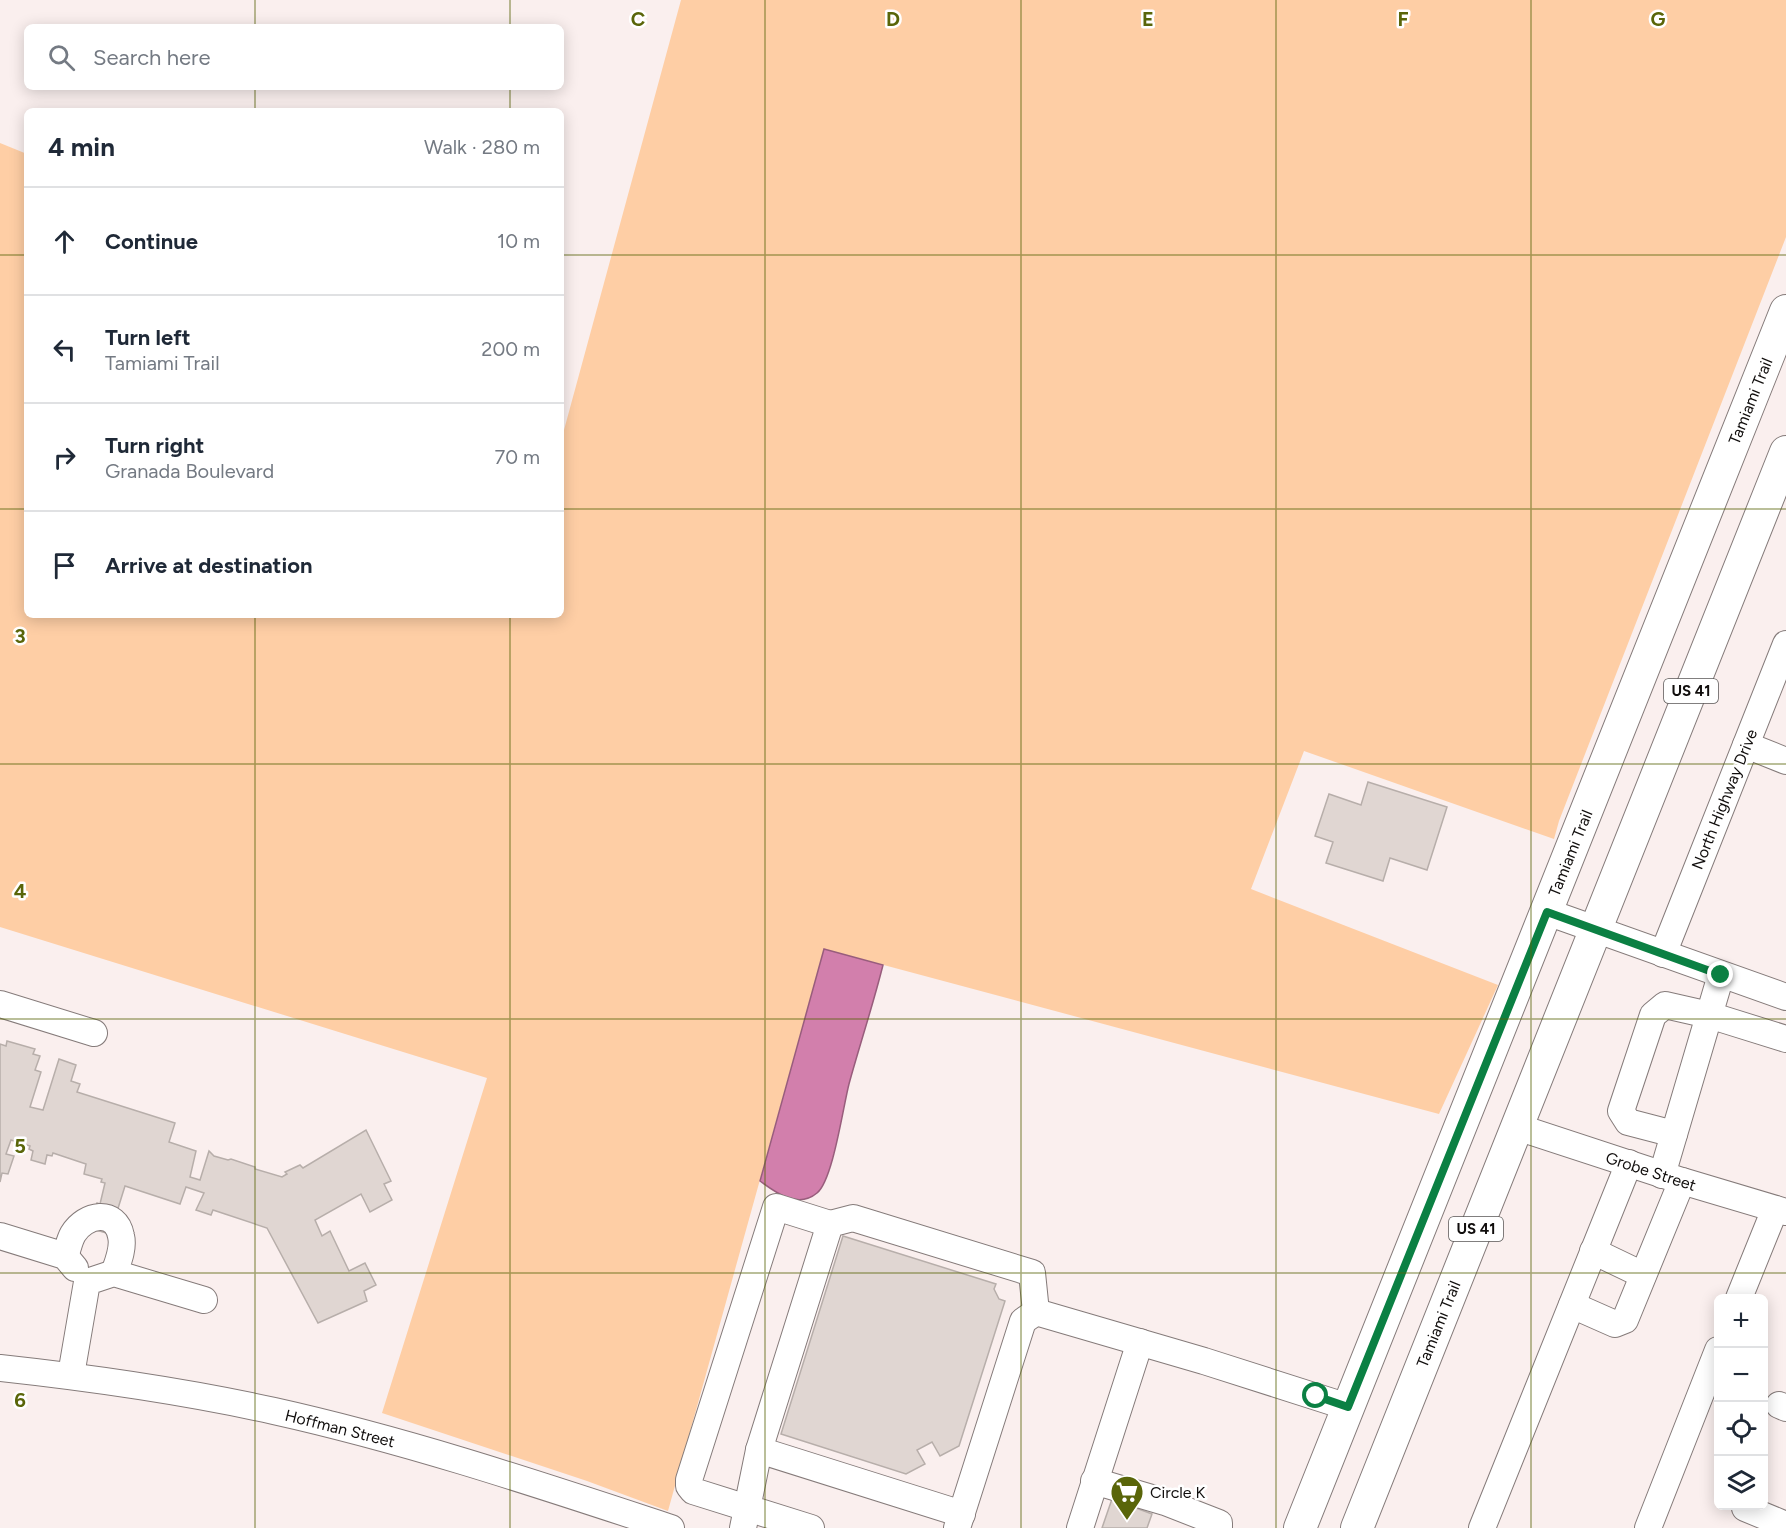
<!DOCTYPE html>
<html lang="en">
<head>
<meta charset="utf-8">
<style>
  :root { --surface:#fff; --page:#f6f6f7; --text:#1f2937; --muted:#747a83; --line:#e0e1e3 }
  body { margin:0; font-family:Figtree,sans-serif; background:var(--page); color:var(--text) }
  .controls { position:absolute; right:18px; bottom:18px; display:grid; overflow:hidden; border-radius:9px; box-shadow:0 3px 15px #0003 }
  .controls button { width:54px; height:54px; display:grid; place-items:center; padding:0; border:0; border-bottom:2px solid var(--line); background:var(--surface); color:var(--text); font:30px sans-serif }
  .stop { position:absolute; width:18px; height:18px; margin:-14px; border:4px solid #0b8043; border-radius:50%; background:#fff }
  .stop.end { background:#0b8043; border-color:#fff; box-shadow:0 2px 6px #0008 }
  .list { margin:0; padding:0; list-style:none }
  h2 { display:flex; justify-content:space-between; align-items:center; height:78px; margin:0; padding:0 24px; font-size:26px }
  h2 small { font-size:20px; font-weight:400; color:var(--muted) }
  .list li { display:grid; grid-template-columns:39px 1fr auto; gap:18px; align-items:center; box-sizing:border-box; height:108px; padding:0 24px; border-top:2px solid var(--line) }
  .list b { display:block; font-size:22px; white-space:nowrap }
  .list p { margin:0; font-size:20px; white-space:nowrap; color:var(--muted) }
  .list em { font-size:20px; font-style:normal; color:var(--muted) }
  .icon { flex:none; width:33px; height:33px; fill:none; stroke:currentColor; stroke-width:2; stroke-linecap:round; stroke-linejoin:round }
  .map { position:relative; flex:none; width:1786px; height:1528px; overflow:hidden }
  .search { position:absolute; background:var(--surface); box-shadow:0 3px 15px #0003; left:24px; top:24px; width:540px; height:66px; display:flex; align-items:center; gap:15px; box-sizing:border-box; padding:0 21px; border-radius:9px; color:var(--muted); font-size:22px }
  .panel { position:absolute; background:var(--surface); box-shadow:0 3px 15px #0003; left:24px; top:108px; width:540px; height:510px; border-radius:9px }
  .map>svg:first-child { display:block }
  .green { fill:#fecea5 }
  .water { fill:#d27fac; stroke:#985d7c; stroke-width:1.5 }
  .building { fill:#e0d6d2; stroke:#b7aeaa; stroke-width:1.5 }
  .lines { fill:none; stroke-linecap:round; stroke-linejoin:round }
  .minor-casing { stroke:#857b7a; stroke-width:28 }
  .major-casing { stroke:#857b7a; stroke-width:34 }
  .minor { stroke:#fff; stroke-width:26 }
  .major { stroke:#fff; stroke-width:32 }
  .route { stroke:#0b8043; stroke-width:8 }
  .grid { fill:none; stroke:#596509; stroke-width:1.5; stroke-opacity:0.55 }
  .labels { text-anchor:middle; stroke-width:5; stroke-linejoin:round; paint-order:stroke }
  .shield { fill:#fff; stroke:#585655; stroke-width:1.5 }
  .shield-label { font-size:15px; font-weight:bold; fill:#100d0c }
  .street-label { font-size:16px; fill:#100d0c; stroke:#fff }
  .poi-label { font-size:16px; fill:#100d0c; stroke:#fff; text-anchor:start }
  .grid-label { font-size:20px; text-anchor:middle; font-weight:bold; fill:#596509; stroke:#fff; stroke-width:5; stroke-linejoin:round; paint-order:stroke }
</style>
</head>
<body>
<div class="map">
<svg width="1786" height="1528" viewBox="0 0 1786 1528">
  <rect width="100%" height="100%" fill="#faefee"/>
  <path class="green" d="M681,0H1786V237L1559,821L1554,839L1304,751L1251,889L1498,985L1439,1114L824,949L668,1511L587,1481L382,1413L487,1078L0,927V143L27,154V615H561V441Z"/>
  <path class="water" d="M824,949L883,965C873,1005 860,1044 849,1084C843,1107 833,1180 817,1193C798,1209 776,1193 760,1181Z"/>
  <g class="building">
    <path d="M1368,782L1447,807L1427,870L1390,858L1383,881L1326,863L1333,842L1315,836L1329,794L1361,805Z"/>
    <path d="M7,1041L35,1049L33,1054L40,1056L35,1070L41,1072L30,1107L43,1110L59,1059L76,1065L71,1081L80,1084L77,1092L175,1123L169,1142L196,1151L190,1177L200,1180L209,1151L214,1156L228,1160L231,1159L255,1167V1169L282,1177L287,1174L285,1172L300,1165L303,1168L366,1130L391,1181L384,1184L392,1200L370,1212L361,1194L315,1220L322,1236L330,1231L349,1271L365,1263L376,1285L364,1291L367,1301L318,1323L267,1228L213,1210L211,1215L196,1210L204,1193L186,1187L180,1204L125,1186L110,1234L89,1228L97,1203L100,1204L105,1183L101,1182L102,1179L84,1174L86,1164L53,1153L52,1156L47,1155L45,1164L31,1160L33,1151L29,1149L30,1146L11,1140L6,1154L14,1156L8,1174L2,1173L0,1182V1044L6,1046Z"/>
    <path d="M843,1236L996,1284L994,1289L999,1299L1005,1301L959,1446L940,1456L932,1442L917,1450L925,1464L906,1474L781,1434Z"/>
    <path d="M1112,1499L1152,1514L1147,1528H1102Z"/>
  </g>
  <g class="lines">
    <defs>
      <g id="minor">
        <path d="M1746,745L1786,761"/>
        <path d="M1547,912L1786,997"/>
        <path d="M1663,954L1786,644"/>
        <path d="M0,1004L94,1033"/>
        <path d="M1517,1127L1682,1181L1786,1212"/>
        <path d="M1674,1134L1628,1122L1621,1111L1653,1015L1665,1005L1709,1015L1786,1039"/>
        <path d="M1662,1175L1721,975"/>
        <path d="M0,1236L65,1256L75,1268"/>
        <path d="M1593,1251L1643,1275"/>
        <path d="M65,1256C68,1249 69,1241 73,1234C85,1214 116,1208 121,1236C124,1248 118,1262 114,1273"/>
        <path d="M1739,1298L1775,1209"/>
        <path d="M1572,1305L1615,1324L1625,1320L1682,1181"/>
        <path d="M0,1368C92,1378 183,1391 274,1411C409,1441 540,1485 671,1528"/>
        <path d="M71,1375L87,1282L114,1273L204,1300"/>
        <path d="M1779,1405L1786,1408"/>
        <path d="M759,1450L962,1514"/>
        <path d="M1094,1481L1165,1502L1219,1523V1528"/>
        <path d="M1745,1508L1786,1525"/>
        <path d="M743,1528L759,1450L830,1224L853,1218L1032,1273L1036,1312L1204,1361L1348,1407"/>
        <path d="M811,1528L693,1491L689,1486V1480L776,1207L830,1224"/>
        <path d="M957,1528L1023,1321L1036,1312"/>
        <path d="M1080,1528L1140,1342"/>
        <path d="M1482,1528L1629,1163"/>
        <path d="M1648,1528L1718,1350"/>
      </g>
      <g id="major">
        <path d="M1300,1528L1786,311"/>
        <path d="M1357,1528L1786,452"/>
      </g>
    </defs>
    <use href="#minor" class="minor-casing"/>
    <use href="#major" class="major-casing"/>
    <use href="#minor" class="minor"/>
    <use href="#major" class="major"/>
  </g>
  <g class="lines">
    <path class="route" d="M1316,1396L1348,1407L1547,912L1721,975"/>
  </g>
  <path class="grid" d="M255,0V27M510,0V27M765,0V1528M1021,0V1528M1276,0V1528M1531,0V1528M255,87V111M510,87V111M0,255H27M561,255H1786M0,509H27M561,509H1786M255,615V1528M510,615V1528M0,764H1786M0,1019H1786M0,1273H1786"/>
  <defs>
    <symbol id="supermarket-pin" viewBox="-11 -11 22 30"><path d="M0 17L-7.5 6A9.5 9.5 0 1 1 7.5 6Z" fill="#596509" stroke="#fff"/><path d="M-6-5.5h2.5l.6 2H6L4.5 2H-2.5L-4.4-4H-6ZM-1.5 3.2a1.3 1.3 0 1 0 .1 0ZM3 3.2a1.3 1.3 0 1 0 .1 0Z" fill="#fff"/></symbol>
  </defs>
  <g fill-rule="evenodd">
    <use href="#supermarket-pin" x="1108" y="1473" width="38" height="52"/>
  </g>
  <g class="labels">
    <g class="shield">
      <rect x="1664" y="679" width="54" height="24" rx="4.5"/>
      <rect x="1449" y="1217" width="54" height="24" rx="4.5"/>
    </g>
    <g class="shield-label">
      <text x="1691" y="696">US 41</text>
      <text x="1476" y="1234">US 41</text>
    </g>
    <g class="street-label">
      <text transform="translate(1750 401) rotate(-68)" y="6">Tamiami Trail</text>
      <text transform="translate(1724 799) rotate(-68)" y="6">North Highway Drive</text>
      <text transform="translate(1570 853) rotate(-68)" y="6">Tamiami Trail</text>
      <text transform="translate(1651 1171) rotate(18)" y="6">Grobe Street</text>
      <text transform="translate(1438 1324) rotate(-68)" y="6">Tamiami Trail</text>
      <text transform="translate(340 1428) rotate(14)" y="6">Hoffman Street</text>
    </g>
    <g class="poi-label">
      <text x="1150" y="1498">Circle K</text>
    </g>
  </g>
  <g class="grid-label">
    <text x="638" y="26">C</text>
    <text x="893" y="26">D</text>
    <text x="1148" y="26">E</text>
    <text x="1403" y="26">F</text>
    <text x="1658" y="26">G</text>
    <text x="20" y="643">3</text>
    <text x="20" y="898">4</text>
    <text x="20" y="1153">5</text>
    <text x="20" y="1407">6</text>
  </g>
</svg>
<div class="controls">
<button>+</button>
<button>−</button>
<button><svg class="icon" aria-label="locate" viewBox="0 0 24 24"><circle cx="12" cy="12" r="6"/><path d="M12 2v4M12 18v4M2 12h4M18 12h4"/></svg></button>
<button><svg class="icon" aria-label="layers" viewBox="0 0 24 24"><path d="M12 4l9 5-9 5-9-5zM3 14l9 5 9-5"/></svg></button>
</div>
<div class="stop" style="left:1316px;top:1396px"></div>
<div class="stop end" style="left:1721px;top:975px"></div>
<div class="search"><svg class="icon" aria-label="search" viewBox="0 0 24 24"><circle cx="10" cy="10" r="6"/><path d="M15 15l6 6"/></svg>Search here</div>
<section class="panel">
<h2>4 min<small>Walk · 280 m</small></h2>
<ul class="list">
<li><svg class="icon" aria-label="ahead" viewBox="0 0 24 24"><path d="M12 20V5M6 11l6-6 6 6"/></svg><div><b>Continue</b></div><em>10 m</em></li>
<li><svg class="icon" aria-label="left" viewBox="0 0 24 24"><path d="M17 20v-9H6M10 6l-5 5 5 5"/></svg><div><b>Turn left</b><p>Tamiami Trail</p></div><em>200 m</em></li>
<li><svg class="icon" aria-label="right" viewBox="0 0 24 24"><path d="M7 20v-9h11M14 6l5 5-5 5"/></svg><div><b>Turn right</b><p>Granada Boulevard</p></div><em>70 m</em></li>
<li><svg class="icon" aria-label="arrive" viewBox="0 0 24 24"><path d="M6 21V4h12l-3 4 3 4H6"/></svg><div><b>Arrive at destination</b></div></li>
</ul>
</section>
</div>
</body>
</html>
